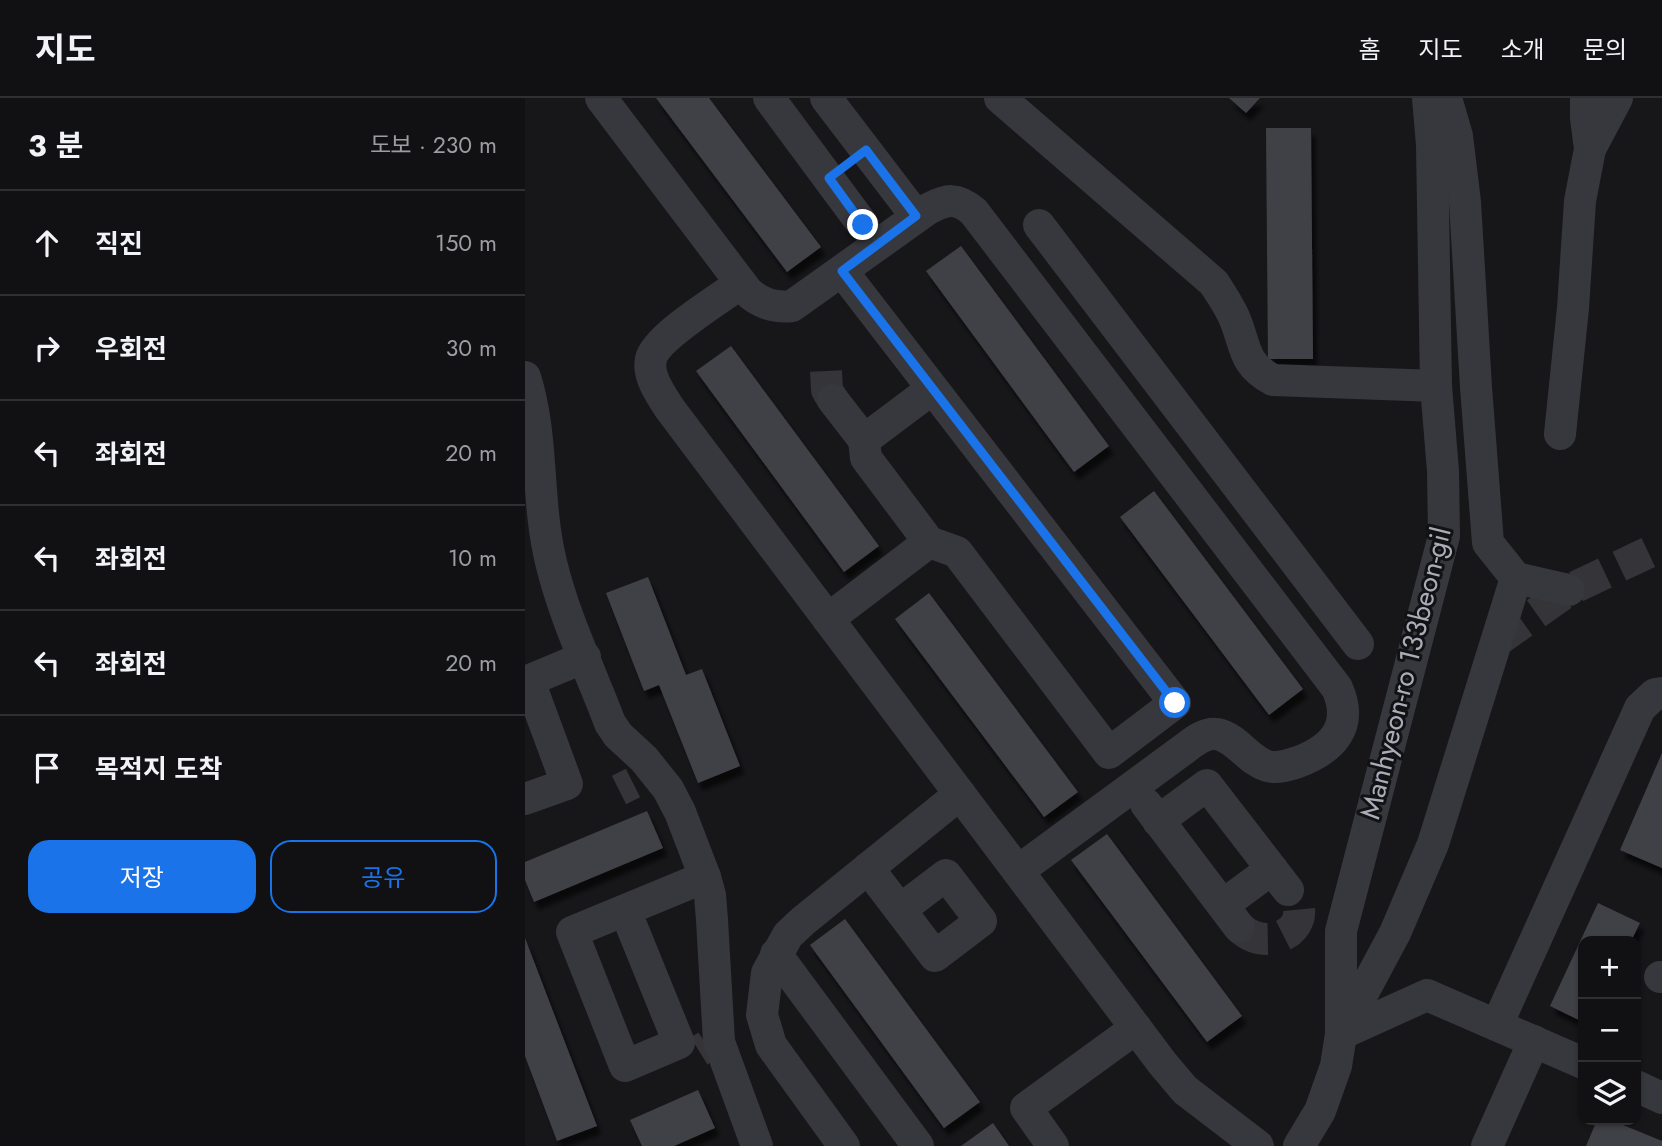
<!DOCTYPE html>
<html lang="ko">
<head>
<meta charset="utf-8">
<style>
  :root { --surface:#111013; --page:#1e1e21; --text:#f1f3f6; --muted:#9c9da0; --line:#303033; --accent:#1a73e8 }
  body { margin:0; font-family:Jost,"Noto Sans KR",sans-serif; background:var(--page); color:var(--text) }
  .controls { position:absolute; right:21px; bottom:21px; display:grid; overflow:hidden; border-radius:14px; box-shadow:0 2px 5px #0004 }
  .controls button { width:63px; height:63px; display:grid; place-items:center; padding:0; border:0; border-bottom:2px solid var(--line); background:var(--surface); color:var(--text); font:35px sans-serif }
  .stop { position:absolute; width:21px; height:21px; margin:-16px; border:5px solid #1a73e8; border-radius:50%; background:#fff }
  .stop.end { background:#1a73e8; border-color:#fff; box-shadow:0 2px 7px #0008 }
  .list { margin:0; padding:0; list-style:none }
  h2 { display:flex; justify-content:space-between; align-items:center; height:91px; margin:0; padding:0 28px; font-size:30px }
  h2 small { font-size:23px; font-weight:400; color:var(--muted) }
  .list li { display:grid; grid-template-columns:46px 1fr auto; gap:21px; align-items:center; box-sizing:border-box; height:105px; padding:0 28px; border-top:2px solid var(--line) }
  .list b { display:block; font-size:26px; white-space:nowrap }
  .list em { font-size:23px; font-style:normal; color:var(--muted) }
  .actions { display:flex; gap:14px; padding:21px 28px }
  .actions a { flex:1; padding:16px 0; border:2px solid var(--accent); border-radius:21px; text-align:center; font-size:24px; color:var(--accent) }
  .actions .main { background:var(--accent); color:#fff }
  .icon { flex:none; width:38px; height:38px; fill:none; stroke:currentColor; stroke-width:2; stroke-linecap:round; stroke-linejoin:round }
  .map { position:relative; flex:none; width:1137px; height:1048px; overflow:hidden }
  header { display:flex; align-items:center; gap:42px; box-sizing:border-box; height:98px; padding:0 35px; background:var(--surface); border-bottom:2px solid var(--line) }
  header strong { font-size:33px }
  nav { display:flex; gap:38px; margin-inline-start:auto; font-size:24px }
  main { display:flex }
  aside { flex:1; background:var(--surface) }
  .map>svg:first-child { display:block }
  .building { fill:#414146; filter:url(#shadow) }
  .lines { fill:none; stroke-linecap:round; stroke-linejoin:round }
  .minor-tunnel { stroke:#343439; stroke-width:32; stroke-dasharray:32 16; stroke-linecap:butt }
  .minor { stroke:#37383e; stroke-width:32 }
  .route { stroke:#1a73e8; stroke-width:9 }
  .labels { text-anchor:middle; stroke-width:6; stroke-linejoin:round; paint-order:stroke }
  .street-label { font-size:28px; fill:#a8adb9; stroke:#121114 }
</style>
</head>
<body>
<header>
<strong>지도</strong>
<nav><a>홈</a><a>지도</a><a>소개</a><a>문의</a></nav>
</header>
<main>
<aside>
<h2>3 분<small>도보 · 230 m</small></h2>
<ul class="list">
<li><svg class="icon" aria-label="ahead" viewBox="0 0 24 24"><path d="M12 20V5M6 11l6-6 6 6"/></svg><div><b>직진</b></div><em>150 m</em></li>
<li><svg class="icon" aria-label="right" viewBox="0 0 24 24"><path d="M7 20v-9h11M14 6l5 5-5 5"/></svg><div><b>우회전</b></div><em>30 m</em></li>
<li><svg class="icon" aria-label="left" viewBox="0 0 24 24"><path d="M17 20v-9H6M10 6l-5 5 5 5"/></svg><div><b>좌회전</b></div><em>20 m</em></li>
<li><svg class="icon" aria-label="left" viewBox="0 0 24 24"><path d="M17 20v-9H6M10 6l-5 5 5 5"/></svg><div><b>좌회전</b></div><em>10 m</em></li>
<li><svg class="icon" aria-label="left" viewBox="0 0 24 24"><path d="M17 20v-9H6M10 6l-5 5 5 5"/></svg><div><b>좌회전</b></div><em>20 m</em></li>
<li><svg class="icon" aria-label="arrive" viewBox="0 0 24 24"><path d="M6 21V4h12l-3 4 3 4H6"/></svg><div><b>목적지 도착</b></div></li>
</ul>
<div class="actions"><a class="main">저장</a><a>공유</a></div>
</aside>
<div class="map">
<svg width="1137" height="1048" viewBox="0 0 1137 1048">
  <defs>
    <filter id="shadow"><feDropShadow dx="4.5" dy="8" stdDeviation="2" flood-color="#0009"/></filter>
  </defs>
  <rect width="100%" height="100%" fill="#171619"/>
  <g class="building">
    <path d="M131,0H184L296,149L262,174Z"/>
    <path d="M704,0H735L721,15Z"/>
    <path d="M741,30H786L788,261H743Z"/>
    <path d="M436,148L584,348L549,374L401,173Z"/>
    <path d="M206,248L354,448L319,474L171,273Z"/>
    <path d="M629,393L778,591L744,617L595,419Z"/>
    <path d="M123,479L161,577L177,571L215,668L173,685L134,587L119,593L81,495Z"/>
    <path d="M404,495L553,694L519,719L370,521Z"/>
    <path d="M1137,655V770L1095,752Z"/>
    <path d="M122,713L138,750L9,804L0,782V764Z"/>
    <path d="M582,736L717,918L682,944L546,762Z"/>
    <path d="M1073,805L1115,825L1106,843H1058V924L1025,908Z"/>
    <path d="M320,821L455,1004L419,1030L285,847Z"/>
    <path d="M0,840L72,1028L32,1043L0,958Z"/>
    <path d="M173,992L190,1030L149,1048H117L105,1022Z"/>
    <path d="M1072,1022H1086L1137,1043V1048H1061Z"/>
    <path d="M468,1025L484,1048H436Z"/>
  </g>
  <g class="lines">
    <g class="minor-tunnel">
      <path d="M301,273L302,292L308,302"/>
      <path d="M972,543L1044,492L1137,448"/>
      <path d="M94,692L108,685"/>
      <path d="M714,829C744,858 788,829 770,800"/>
      <path d="M174,953L182,948"/>
    </g>
    <g class="minor">
      <path d="M76,0L222,193C234,205 250,210 267,208L403,111C422,101 432,99 449,114L812,590C829,628 808,651 773,664C764,667 752,671 742,668C723,662 712,640 692,636C680,634 668,644 659,651L493,773"/>
      <path d="M244,0L338,127"/>
      <path d="M301,0L391,118"/>
      <path d="M475,0L689,185C697,198 706,210 711,224C721,250 719,267 748,282L911,288"/>
      <path d="M921,0L932,38L940,104L951,289L963,445L991,480L1044,492"/>
      <path d="M1065,51L1092,0"/>
      <path d="M514,127L833,546"/>
      <path d="M317,173L650,605L584,655L432,454L404,444L341,360L339,342L407,291"/>
      <path d="M216,185C196,200 131,239 126,261C122,278 136,297 145,311L638,966L660,992L733,1048"/>
      <path d="M0,279C19,339 11,403 26,464C39,519 65,572 85,625L93,637L119,661L143,691L155,714L180,779L185,797L187,822L194,944L232,1048"/>
      <path d="M308,302L339,342"/>
      <path d="M1035,336L1048,210L1055,103L1065,51L1061,20V0"/>
      <path d="M303,521L404,444"/>
      <path d="M0,584L60,559"/>
      <path d="M0,701L42,686L4,583"/>
      <path d="M621,706L714,829"/>
      <path d="M633,723L682,687L763,792"/>
      <path d="M343,770L410,858L456,823L421,777L375,812"/>
      <path d="M698,807L747,771"/>
      <path d="M100,812L154,945L100,968L47,834L180,779"/>
      <path d="M251,856L393,1048"/>
      <path d="M1135,879H1137"/>
      <path d="M972,927L1115,610L1130,596L1137,595"/>
      <path d="M818,932L870,835L908,746L991,480"/>
      <path d="M816,936L902,897L1058,965"/>
      <path d="M1111,988L1137,1000"/>
      <path d="M319,1048L246,947L237,917L242,875L263,837L278,823L435,696"/>
      <path d="M528,1048L501,1010L611,930"/>
      <path d="M774,1048L795,1013L811,968L816,936V833L919,438L918,373L911,288L907,47L903,0"/>
      <path d="M962,1048L1009,943"/>
    </g>
  </g>
  <g class="lines">
    <path class="route" d="M338,127L304,80L341,52L391,118L317,173L650,605"/>
  </g>
  <g class="labels">
    <g class="street-label">
      <text transform="translate(880 575) rotate(-76)" y="10">Manhyeon-ro 133beon-gil</text>
    </g>
  </g>
</svg>
<div class="controls">
<button>+</button>
<button>−</button>
<button><svg class="icon" aria-label="layers" viewBox="0 0 24 24"><path d="M12 4l9 5-9 5-9-5zM3 14l9 5 9-5"/></svg></button>
</div>
<div class="stop" style="left:650px;top:605px"></div>
<div class="stop end" style="left:338px;top:127px"></div>
</div>
</main>
</body>
</html>
